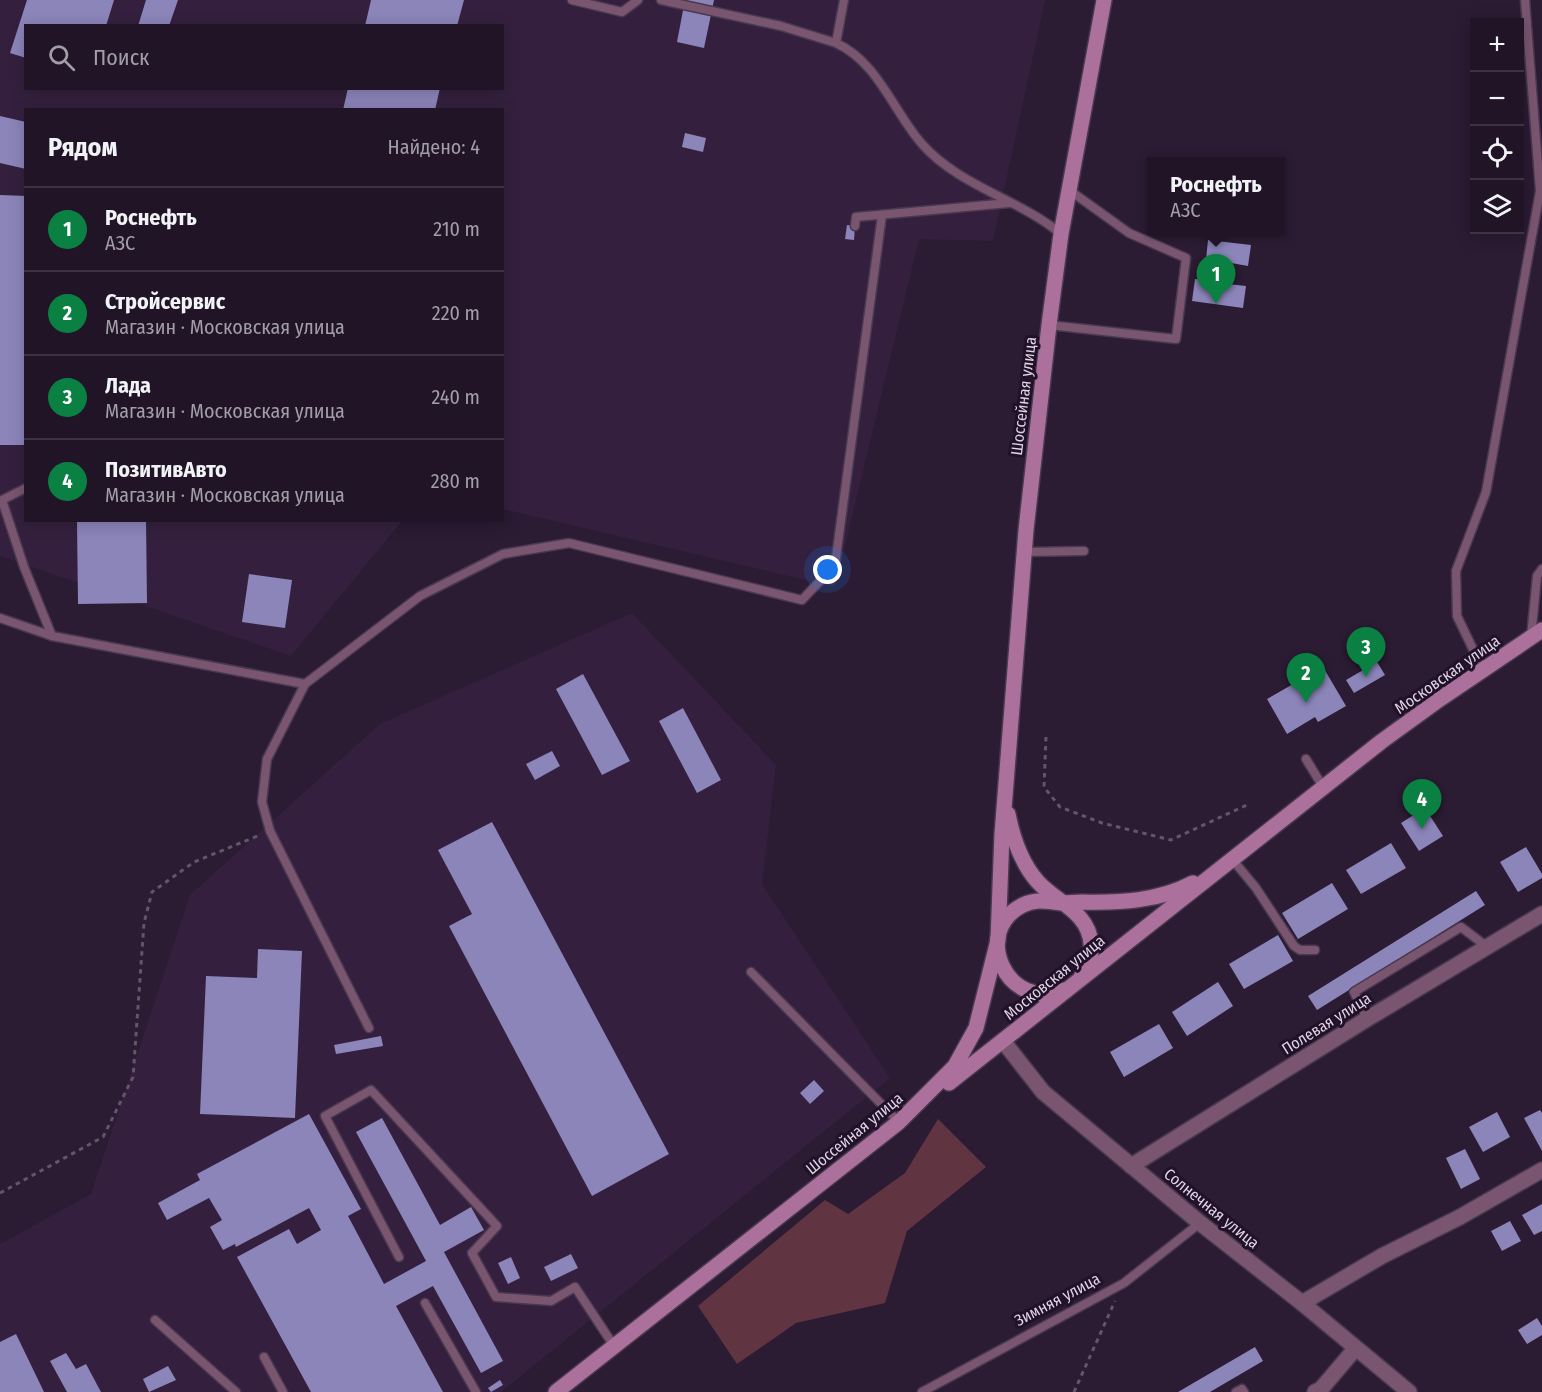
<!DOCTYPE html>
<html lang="ru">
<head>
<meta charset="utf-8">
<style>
  :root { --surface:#201426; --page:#281d2e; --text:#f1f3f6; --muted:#a29ea7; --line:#3d3343; --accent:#0b8043 }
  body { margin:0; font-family:"Fira Sans Condensed",sans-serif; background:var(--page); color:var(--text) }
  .controls { position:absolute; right:18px; top:18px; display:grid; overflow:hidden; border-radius:0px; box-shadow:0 3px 15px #0003 }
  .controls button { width:54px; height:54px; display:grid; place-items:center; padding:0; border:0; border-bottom:2px solid var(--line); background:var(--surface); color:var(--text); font:30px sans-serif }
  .you { position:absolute; left:828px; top:570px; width:21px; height:21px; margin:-15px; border:4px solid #fff; border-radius:50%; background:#1a73e8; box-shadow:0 0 0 9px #1a73e833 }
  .badge { display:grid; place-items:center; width:39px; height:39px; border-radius:50%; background:var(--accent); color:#fff; font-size:20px; font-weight:700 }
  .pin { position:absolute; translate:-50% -50px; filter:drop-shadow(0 2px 3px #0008) }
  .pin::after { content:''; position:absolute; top:32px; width:21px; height:18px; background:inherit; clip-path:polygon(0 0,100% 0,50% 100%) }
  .popup { position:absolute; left:1147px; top:157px; width:138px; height:78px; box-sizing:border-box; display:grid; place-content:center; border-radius:0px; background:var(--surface); filter:drop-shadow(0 2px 4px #0005); font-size:20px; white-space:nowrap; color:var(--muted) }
  .popup b { font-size:22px; color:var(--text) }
  .popup::after { content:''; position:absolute; left:50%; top:100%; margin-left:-12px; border:12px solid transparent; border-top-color:var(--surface) }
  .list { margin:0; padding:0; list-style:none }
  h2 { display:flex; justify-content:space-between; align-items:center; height:78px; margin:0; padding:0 24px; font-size:26px }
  h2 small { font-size:20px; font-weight:400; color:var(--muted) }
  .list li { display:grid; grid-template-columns:39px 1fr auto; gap:18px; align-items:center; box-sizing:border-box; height:84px; padding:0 24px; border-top:2px solid var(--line) }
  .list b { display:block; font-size:22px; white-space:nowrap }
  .list p { margin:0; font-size:20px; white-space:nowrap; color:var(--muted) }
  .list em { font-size:20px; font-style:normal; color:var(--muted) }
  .icon { flex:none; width:33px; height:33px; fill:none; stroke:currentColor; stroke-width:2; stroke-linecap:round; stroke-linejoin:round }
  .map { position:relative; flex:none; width:1542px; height:1392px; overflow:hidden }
  .search { position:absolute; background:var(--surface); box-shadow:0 3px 15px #0003; left:24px; top:24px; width:480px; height:66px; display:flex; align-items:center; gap:15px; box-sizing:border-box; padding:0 21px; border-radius:0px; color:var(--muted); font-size:22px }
  .panel { position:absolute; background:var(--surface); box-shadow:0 3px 15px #0003; left:24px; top:108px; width:480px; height:414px; border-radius:0px }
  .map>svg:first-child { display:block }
  .built { fill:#34203e; fill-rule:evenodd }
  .green { fill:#613442 }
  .building { fill:#8c85ba }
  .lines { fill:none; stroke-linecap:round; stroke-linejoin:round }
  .service-casing { stroke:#48394f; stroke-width:11 }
  .minor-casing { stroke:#48394f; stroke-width:18 }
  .secondary-casing { stroke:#48394f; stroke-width:18 }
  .path { stroke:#63556a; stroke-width:3; stroke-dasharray:4.5 4.5; stroke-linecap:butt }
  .service { stroke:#7a5570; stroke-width:8 }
  .minor { stroke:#7a5570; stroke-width:15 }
  .secondary { stroke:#ac709c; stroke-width:15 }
  .labels { text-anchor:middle; stroke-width:6; stroke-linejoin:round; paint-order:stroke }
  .street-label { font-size:16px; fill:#dfd4e5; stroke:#211129 }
</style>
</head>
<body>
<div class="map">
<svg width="1542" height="1392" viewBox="0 0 1542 1392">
  <rect width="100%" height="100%" fill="#2b1b33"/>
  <g class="built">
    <path d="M0,0H1045L993,241L919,239L835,587L503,509L502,110H26V520L402,521L291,656L0,556ZM26,26H502V88H26Z"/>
    <path d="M632,613L776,765L762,884L890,1078L501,1392H0V1244L91,1194L190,895L380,724Z"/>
  </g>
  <path class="green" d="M938,1119L986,1167L907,1231L885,1303L796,1323L737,1364L698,1306L825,1200L848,1214L905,1173Z"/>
  <g class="building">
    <path d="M27,0H114L106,26H26V58L10,53Z"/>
    <path d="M146,0H178L169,26H138Z"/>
    <path d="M371,0H464L457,26H365Z"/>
    <path d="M685,0H714L704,48L677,42Z"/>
    <path d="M348,88H440L435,110H343Z"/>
    <path d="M0,116L26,122V169L0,163Z"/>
    <path d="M685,133L706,138L703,152L682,147Z"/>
    <path d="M0,195L26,196V445H0Z"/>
    <path d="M847,225L855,226L854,240L845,239Z"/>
    <path d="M1208,240L1251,245L1248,266L1231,263L1228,284L1246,286L1243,308L1192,301L1195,279L1212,281L1215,261L1206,260Z"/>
    <path d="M77,520H146L147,603L78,604Z"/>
    <path d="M249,574L292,580L285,628L242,622Z"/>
    <path d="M1377,662L1385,675L1354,693L1346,680Z"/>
    <path d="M1323,667L1346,706L1318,722L1315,717L1287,734L1267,699Z"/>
    <path d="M583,674L630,761L602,775L556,689Z"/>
    <path d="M683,708L721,780L697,793L659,721Z"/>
    <path d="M552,751L560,766L535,780L526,764Z"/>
    <path d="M1425,808L1443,836L1419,851L1401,823Z"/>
    <path d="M492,822L669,1154L592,1196L449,926L472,914L438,850Z"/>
    <path d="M1391,843L1406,868L1361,894L1346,870Z"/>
    <path d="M1526,847L1542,874V878L1518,892L1500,862Z"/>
    <path d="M1332,883L1348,909L1298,939L1282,913Z"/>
    <path d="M1476,891L1485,905L1317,1010L1308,996Z"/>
    <path d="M1278,935L1293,961L1244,989L1229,964Z"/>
    <path d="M258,949L302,951L295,1118L200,1114L206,976L257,978Z"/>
    <path d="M1218,982L1233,1006L1187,1036L1172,1012Z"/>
    <path d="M1159,1024L1173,1048L1124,1077L1110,1052Z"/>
    <path d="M381,1036L383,1046L336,1054L334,1045Z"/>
    <path d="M814,1080L824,1091L810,1104L800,1093Z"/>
    <path d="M1540,1110L1542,1113V1151L1524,1118Z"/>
    <path d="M1497,1112L1510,1137L1483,1152L1469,1127Z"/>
    <path d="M309,1114L361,1209L348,1216L384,1284L426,1261L356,1132L382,1118L440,1225L471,1207L484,1230L444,1252L503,1361L481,1373L433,1286L396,1306L443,1392H311L237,1257L289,1229L297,1244L321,1230L309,1208L236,1247L235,1244L223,1250L210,1227L222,1220L209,1198L167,1220L158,1203L200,1180L197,1174Z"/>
    <path d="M1465,1149L1480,1179L1461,1189L1446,1158Z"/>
    <path d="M1542,1204V1231L1534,1235L1522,1215Z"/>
    <path d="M1510,1221L1521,1241L1502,1251L1491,1231Z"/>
    <path d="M571,1254L578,1268L551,1281L544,1267Z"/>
    <path d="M511,1257L520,1278L508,1284L498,1263Z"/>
    <path d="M1537,1318L1542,1326V1335L1527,1344L1518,1330Z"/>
    <path d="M16,1334L44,1392H0V1342Z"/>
    <path d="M1255,1347L1263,1361L1210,1392H1178Z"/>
    <path d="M66,1353L76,1369L86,1364L101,1392H67L50,1361Z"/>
    <path d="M168,1366L176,1380L149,1392L143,1379Z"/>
    <path d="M500,1380L503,1385L491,1392L488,1388Z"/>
  </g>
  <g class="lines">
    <defs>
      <g id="service">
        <path d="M572,0L622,12L638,0"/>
        <path d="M661,0L781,26L836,43"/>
        <path d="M844,0L836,43C878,62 893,111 922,144C959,186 1019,199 1061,234"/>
        <path d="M855,226L856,217L1009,203"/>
        <path d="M1049,325L1176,339L1186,258L1129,233L1069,190"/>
        <path d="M26,488L2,500L24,567L52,636"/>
        <path d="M1024,552L1084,551"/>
        <path d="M0,618L52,636L305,684L420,596L503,554L569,543L802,600L835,565L882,215"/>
        <path d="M1531,637L1537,576L1542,569"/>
        <path d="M1483,670L1457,616L1456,571L1486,492L1540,191L1525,0"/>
        <path d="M305,684L267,759L262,802L270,831L369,1028"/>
        <path d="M1306,759L1323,787"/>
        <path d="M1232,859L1256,888L1294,946L1300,950H1315"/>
        <path d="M751,972L899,1122"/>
        <path d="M1367,1019L1354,992L1461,927L1486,946"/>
        <path d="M399,1257L325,1116L371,1090L497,1226L472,1253L496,1297L551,1301L575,1287L614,1346"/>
        <path d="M425,1303L476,1392"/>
        <path d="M155,1320L236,1392"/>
        <path d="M264,1357L283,1392"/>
        <path d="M922,1392L1124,1283L1200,1223"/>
        <path d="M1236,1392L1242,1389L1244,1392"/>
      </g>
      <g id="minor">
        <path d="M1003,1041L1043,1092L1200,1223L1302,1303L1409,1392"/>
        <path d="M1131,1166L1367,1019L1542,914"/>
        <path d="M1302,1303L1382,1256L1460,1217L1542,1170"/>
        <path d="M1315,1392L1321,1389L1355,1349"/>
      </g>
      <g id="secondary">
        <path d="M1008,814C1013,839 1021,863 1038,882C1057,903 1089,912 1091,944C1092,954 1089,966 1082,974"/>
        <path d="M1064,990C1007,1013 970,931 1023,905C1037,898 1049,902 1063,903C1069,903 1076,902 1082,902C1120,903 1159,901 1193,883"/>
        <path d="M949,1083L1382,741L1440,699L1542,630"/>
        <path d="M556,1392L899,1122L955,1066L976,1028L998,940L1002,834L1026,530L1049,325L1061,234L1104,0"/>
      </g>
    </defs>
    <use href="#service" class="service-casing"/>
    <use href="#minor" class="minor-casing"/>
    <use href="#secondary" class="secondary-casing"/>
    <g class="path">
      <path d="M1046,737L1044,787L1060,807L1102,823L1171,840L1249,804"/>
      <path d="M0,1193L103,1137L133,1077L144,923L152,892L194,862L260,835"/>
      <path d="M1074,1392L1115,1301"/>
    </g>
    <use href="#service" class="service"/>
    <use href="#minor" class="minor"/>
    <use href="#secondary" class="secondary"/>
  </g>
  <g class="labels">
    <g class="street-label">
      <text transform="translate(1023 396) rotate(-83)" y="6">Шоссейная улица</text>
      <text transform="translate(1447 674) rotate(-35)" y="6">Московская улица</text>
      <text transform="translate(1054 977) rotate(-39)" y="6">Московская улица</text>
      <text transform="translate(1326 1023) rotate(-32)" y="6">Полевая улица</text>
      <text transform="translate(854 1133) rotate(-39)" y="6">Шоссейная улица</text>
      <text transform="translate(1212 1208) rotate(39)" y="6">Солнечная улица</text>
      <text transform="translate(1057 1299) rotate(-28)" y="6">Зимняя улица</text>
    </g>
  </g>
</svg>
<div class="controls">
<button>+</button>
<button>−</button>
<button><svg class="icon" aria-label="locate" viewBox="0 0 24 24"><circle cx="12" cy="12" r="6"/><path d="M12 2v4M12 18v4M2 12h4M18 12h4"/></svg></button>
<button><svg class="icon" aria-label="layers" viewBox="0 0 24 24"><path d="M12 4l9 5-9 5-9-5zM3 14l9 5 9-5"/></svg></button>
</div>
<div class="you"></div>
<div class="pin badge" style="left:1216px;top:304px">1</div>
<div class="popup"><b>Роснефть</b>АЗС</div>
<div class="pin badge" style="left:1306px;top:703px">2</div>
<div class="pin badge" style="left:1366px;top:677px">3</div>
<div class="pin badge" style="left:1422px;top:829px">4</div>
<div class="search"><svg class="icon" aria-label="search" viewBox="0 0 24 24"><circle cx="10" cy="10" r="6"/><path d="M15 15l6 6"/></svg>Поиск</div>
<section class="panel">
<h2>Рядом<small>Найдено: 4</small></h2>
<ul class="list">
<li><span class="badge">1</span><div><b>Роснефть</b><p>АЗС</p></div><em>210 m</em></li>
<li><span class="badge">2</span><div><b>Стройсервис</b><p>Магазин · Московская улица</p></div><em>220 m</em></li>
<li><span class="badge">3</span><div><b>Лада</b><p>Магазин · Московская улица</p></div><em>240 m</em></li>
<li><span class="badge">4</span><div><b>ПозитивАвто</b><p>Магазин · Московская улица</p></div><em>280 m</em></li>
</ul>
</section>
</div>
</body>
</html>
